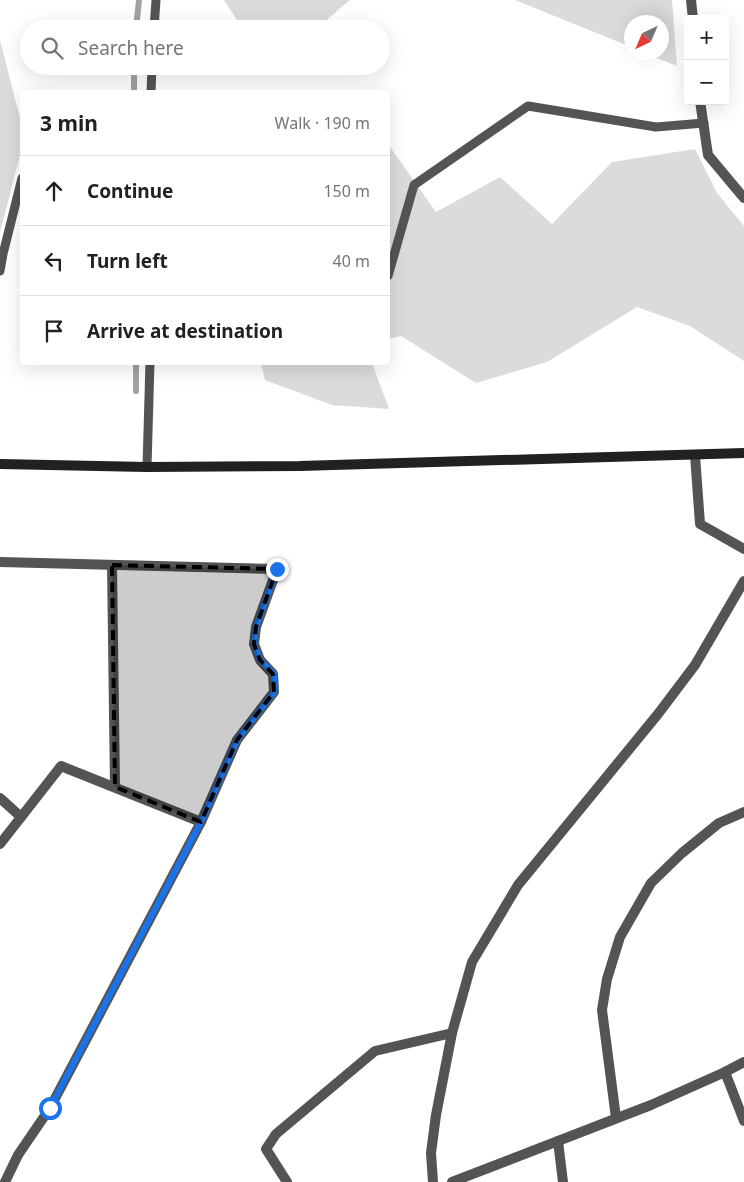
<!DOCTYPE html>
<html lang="en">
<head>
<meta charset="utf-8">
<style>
  :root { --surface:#fff; --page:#f6f6f6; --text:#202124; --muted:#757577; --line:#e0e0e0 }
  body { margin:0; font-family:"Noto Sans",sans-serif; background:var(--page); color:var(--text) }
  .controls { position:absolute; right:15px; top:15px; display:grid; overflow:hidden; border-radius:5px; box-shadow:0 5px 20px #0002 }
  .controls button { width:45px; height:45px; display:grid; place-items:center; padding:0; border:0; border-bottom:1px solid var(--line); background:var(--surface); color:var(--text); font:25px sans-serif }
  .compass { position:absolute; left:624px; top:15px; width:45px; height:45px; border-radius:50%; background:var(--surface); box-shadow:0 5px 20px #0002; rotate:224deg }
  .stop { position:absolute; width:15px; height:15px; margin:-11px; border:4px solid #1a73e8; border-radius:50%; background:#fff }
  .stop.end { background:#1a73e8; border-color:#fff; box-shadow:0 1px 5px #0008 }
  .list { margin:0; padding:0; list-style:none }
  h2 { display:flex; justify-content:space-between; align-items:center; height:65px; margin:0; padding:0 20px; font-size:21px }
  h2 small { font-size:16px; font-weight:400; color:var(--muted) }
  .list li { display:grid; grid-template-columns:32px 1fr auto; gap:15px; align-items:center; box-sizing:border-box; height:70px; padding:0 20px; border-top:1px solid var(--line) }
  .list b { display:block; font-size:19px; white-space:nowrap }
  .list em { font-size:16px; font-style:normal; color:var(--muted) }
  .icon { flex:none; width:28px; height:28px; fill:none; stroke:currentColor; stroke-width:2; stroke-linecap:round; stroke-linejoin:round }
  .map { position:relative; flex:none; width:744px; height:1182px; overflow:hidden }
  .search { position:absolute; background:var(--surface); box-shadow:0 5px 20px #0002; left:20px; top:20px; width:370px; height:55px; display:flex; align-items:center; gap:12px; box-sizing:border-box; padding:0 18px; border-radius:28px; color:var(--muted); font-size:19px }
  .panel { position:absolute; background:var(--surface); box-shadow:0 5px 20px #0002; left:20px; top:90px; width:370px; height:275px; border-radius:5px }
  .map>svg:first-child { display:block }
  .green { fill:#dbdbdb }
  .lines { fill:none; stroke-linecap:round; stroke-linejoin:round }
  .stream { stroke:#a2a2a2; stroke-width:6 }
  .lane { stroke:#545454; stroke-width:9 }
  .street { stroke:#545454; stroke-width:10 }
  .secondary { stroke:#212121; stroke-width:10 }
  .route { stroke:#1a73e8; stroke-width:6 }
  .marked { fill:#000; fill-opacity:0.2; stroke:#000; stroke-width:4; stroke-dasharray:10 6; stroke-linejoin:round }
</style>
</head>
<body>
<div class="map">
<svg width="744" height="1182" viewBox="0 0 744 1182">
  <rect width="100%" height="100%" fill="#fff"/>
  <g class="green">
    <path d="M224,0H350L318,27L301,29H243Z"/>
    <path d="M515,0H672L677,66L644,53L662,52V22H632L631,47Z"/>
    <path d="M0,40L22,126V147L0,232Z"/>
    <path d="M388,144L436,212L500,177L552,224L612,162L695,149L717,193L744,226V361L690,326L637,307L547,362L476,383L401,336L388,339Z"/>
    <path d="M261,363H372L389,409L332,405L265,380Z"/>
  </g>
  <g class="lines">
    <g class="stream">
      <path d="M136,29L139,0"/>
      <path d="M134,92V66"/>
      <path d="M136,362V391"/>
    </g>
    <g class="lane">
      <path d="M154,29L156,0"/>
      <path d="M151,92L152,66"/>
      <path d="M0,271L3,254L22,178"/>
      <path d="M388,276L414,185L528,106L656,127L704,123"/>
      <path d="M147,467L150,362"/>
    </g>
    <g class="street">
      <path d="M691,0L693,19"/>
      <path d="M700,101L708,155L744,198"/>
      <path d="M695,455L700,524L744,549"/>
      <path d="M0,562L277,569L256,627L254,644L260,660L273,674L274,692L237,740L201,822L50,1108L18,1155L5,1182"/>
      <path d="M112,565L115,787"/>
      <path d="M0,798L21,817"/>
      <path d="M0,844L61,766L201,822"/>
      <path d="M725,1072L744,1121"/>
      <path d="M616,1118L602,1010L607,979L620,937L651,883L682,853L719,823L744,812"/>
      <path d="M558,1141L563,1182"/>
      <path d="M287,1182L266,1149L276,1134L375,1051L452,1033"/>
      <path d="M433,1182L431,1153L436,1115L452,1033L472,962L518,885L658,714L695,665L744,581"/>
      <path d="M452,1182L651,1105L725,1072L744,1062"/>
    </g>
    <path class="secondary" d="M0,464L147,467L300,466L744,453"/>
  </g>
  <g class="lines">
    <path class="route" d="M50,1108L201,822L237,740L274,692V674L260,660L254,644L256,627L277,569"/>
  </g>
  <path class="marked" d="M112,565L277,569L256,627L254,644L260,660L273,674L274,692L237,740L201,822L115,787Z"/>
</svg>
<div class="controls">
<button>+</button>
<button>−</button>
</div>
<svg class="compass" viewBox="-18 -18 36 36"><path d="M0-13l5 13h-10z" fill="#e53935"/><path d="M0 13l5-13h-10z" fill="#757577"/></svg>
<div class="stop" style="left:50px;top:1108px"></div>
<div class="stop end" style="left:277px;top:569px"></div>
<div class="search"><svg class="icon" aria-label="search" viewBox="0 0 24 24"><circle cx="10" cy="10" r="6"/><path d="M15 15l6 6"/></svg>Search here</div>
<section class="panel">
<h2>3 min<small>Walk · 190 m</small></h2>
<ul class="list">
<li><svg class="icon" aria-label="ahead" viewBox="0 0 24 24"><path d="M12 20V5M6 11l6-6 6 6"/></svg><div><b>Continue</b></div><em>150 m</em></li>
<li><svg class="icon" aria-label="left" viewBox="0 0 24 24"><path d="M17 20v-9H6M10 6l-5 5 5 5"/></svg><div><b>Turn left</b></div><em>40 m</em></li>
<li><svg class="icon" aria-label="arrive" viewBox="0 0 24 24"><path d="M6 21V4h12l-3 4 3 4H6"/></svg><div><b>Arrive at destination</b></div></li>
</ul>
</section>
</div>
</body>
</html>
